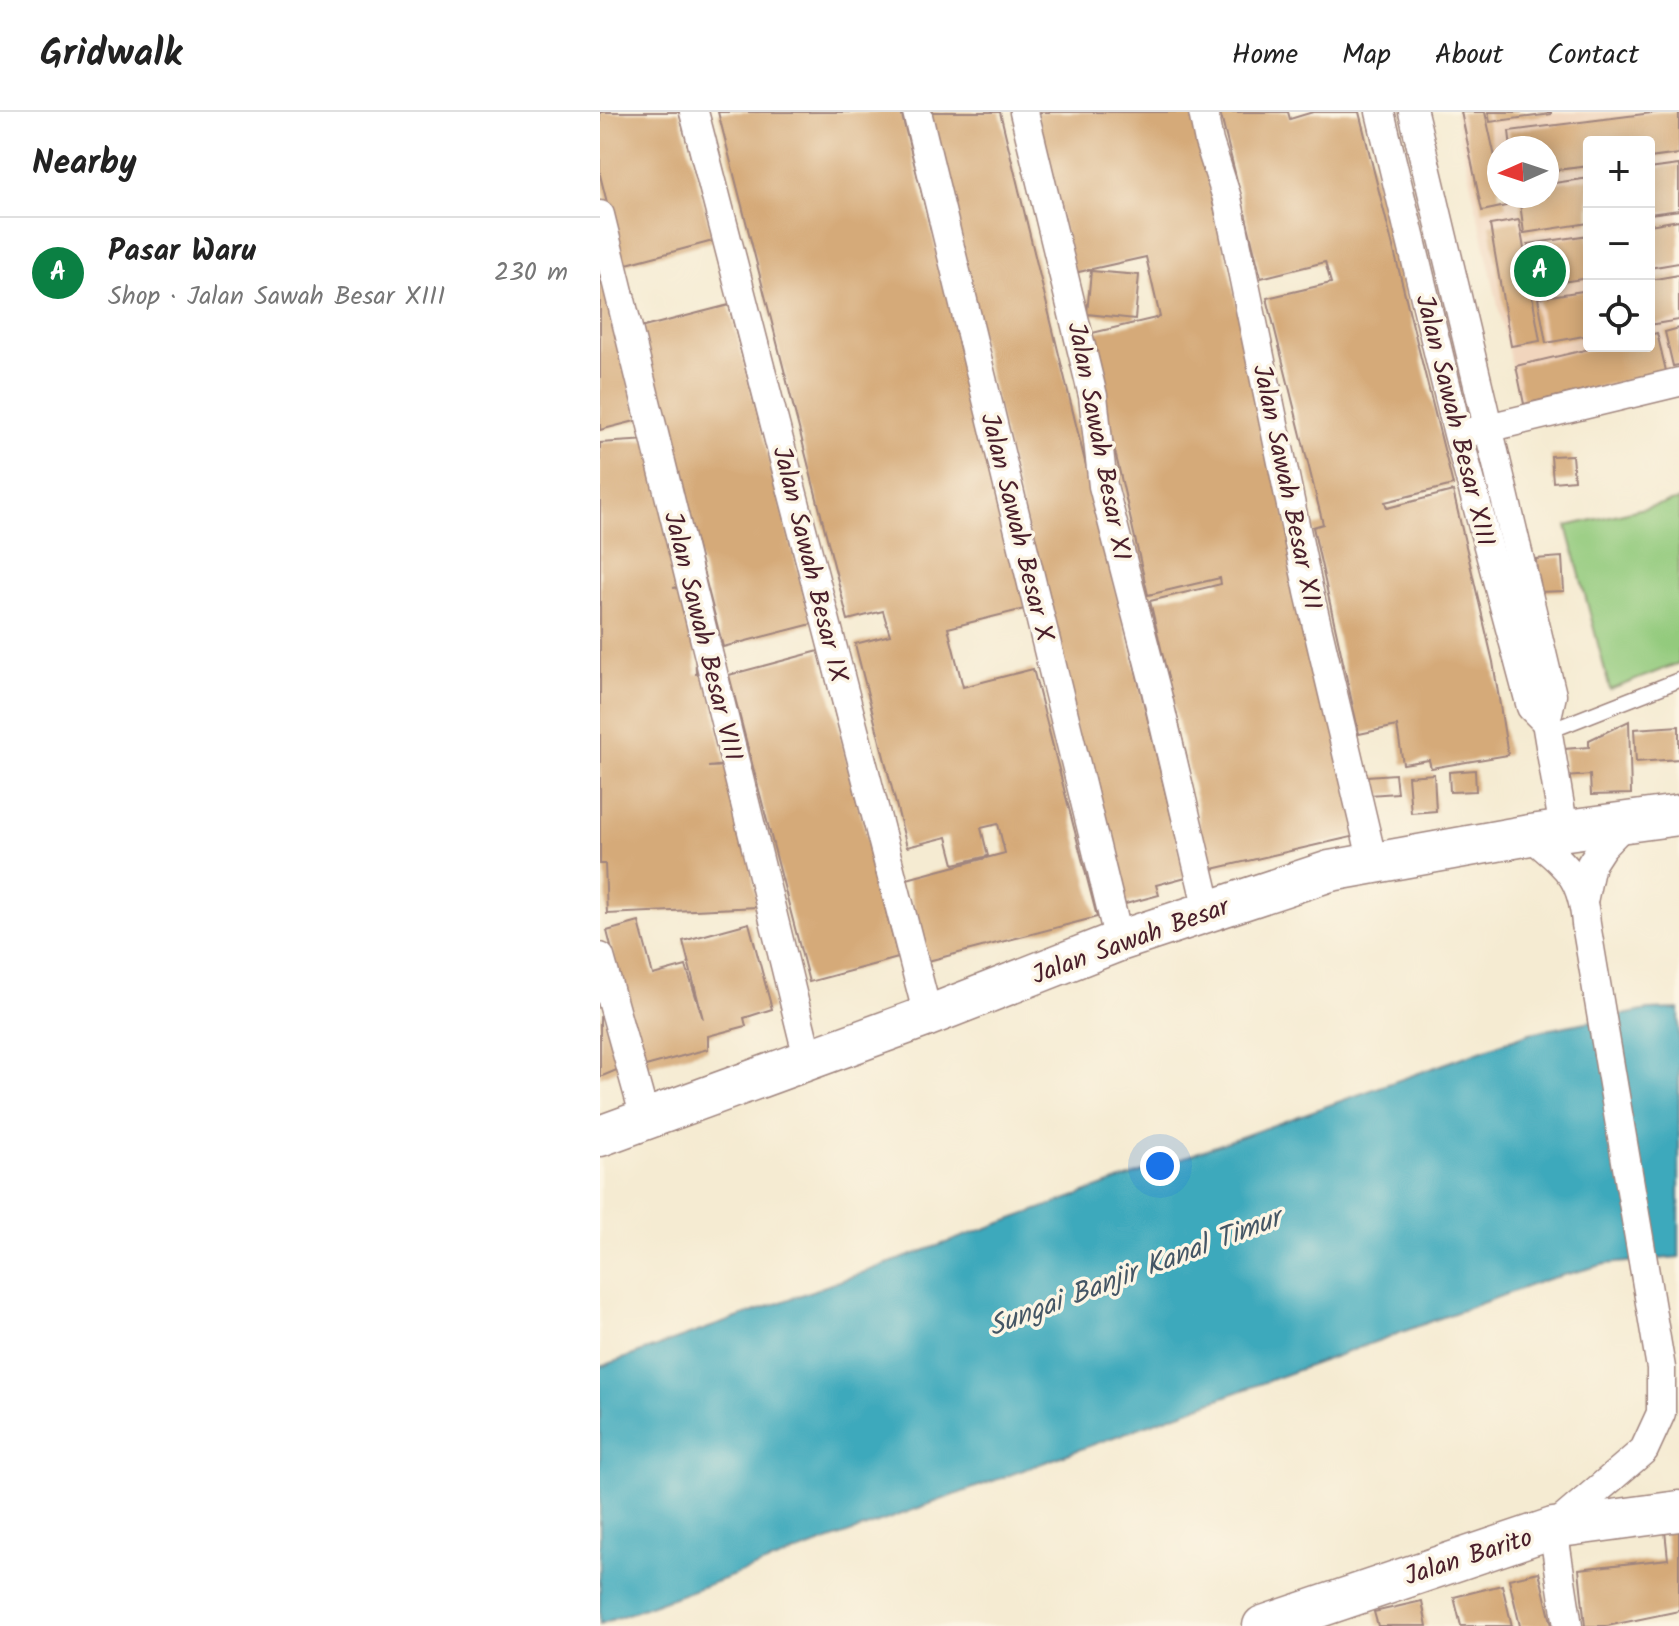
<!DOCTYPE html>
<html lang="en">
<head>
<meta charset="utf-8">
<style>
  :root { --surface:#fff; --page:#f6f6f6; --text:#222; --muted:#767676; --line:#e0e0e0; --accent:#0b8043 }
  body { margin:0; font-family:Kalam,sans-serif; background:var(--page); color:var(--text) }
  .controls { position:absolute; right:24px; top:24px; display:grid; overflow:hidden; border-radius:8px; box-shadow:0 4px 20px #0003 }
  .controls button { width:72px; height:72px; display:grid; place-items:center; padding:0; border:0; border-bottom:2px solid var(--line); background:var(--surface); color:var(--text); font:40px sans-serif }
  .compass { position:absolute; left:887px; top:24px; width:72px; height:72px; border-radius:50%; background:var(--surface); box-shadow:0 4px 20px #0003; rotate:267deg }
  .you { position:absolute; left:560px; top:1054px; width:28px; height:28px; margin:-20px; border:6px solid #fff; border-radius:50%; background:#1a73e8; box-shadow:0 0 0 12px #1a73e833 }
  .badge { display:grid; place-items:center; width:52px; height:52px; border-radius:50%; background:var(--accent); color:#fff; font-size:26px; font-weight:700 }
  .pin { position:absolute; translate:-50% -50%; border:4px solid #fff; box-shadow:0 2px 8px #0006 }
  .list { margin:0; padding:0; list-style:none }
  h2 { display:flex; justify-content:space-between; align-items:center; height:104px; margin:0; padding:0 32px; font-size:34px }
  h2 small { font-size:26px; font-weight:400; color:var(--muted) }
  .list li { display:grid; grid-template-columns:52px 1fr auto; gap:24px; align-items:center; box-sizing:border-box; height:112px; padding:0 32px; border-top:2px solid var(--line) }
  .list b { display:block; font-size:30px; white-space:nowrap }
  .list p { margin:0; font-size:26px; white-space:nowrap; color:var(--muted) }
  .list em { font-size:26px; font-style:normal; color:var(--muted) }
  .icon { flex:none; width:44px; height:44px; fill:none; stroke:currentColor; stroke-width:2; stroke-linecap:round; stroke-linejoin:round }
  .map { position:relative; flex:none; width:1079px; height:1514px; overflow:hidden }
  header { display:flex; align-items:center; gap:48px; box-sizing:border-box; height:112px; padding:0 40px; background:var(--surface); border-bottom:2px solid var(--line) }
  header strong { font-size:38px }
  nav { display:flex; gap:44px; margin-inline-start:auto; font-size:28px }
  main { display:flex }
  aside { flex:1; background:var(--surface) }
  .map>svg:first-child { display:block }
  .built { fill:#f1d5bd; fill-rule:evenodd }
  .green { fill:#93ca7d; stroke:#6e7454; stroke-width:2 }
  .water { fill:#3ca9bc; stroke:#436474; stroke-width:2 }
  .building { fill:#d5aa79 }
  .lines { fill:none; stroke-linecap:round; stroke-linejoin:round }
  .lane-casing { stroke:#a0857e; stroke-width:17 }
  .street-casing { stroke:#a0857e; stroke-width:31 }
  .secondary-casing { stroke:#a0857e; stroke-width:43 }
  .lane { stroke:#fff; stroke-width:14 }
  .street { stroke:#fff; stroke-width:28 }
  .secondary { stroke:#fff; stroke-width:40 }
  .labels { text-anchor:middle; stroke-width:7; stroke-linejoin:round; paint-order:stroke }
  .street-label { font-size:26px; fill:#4a1f2b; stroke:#fcf5e5 }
  .water-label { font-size:28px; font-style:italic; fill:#445665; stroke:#fcf5e5 }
</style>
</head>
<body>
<header>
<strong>Gridwalk</strong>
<nav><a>Home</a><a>Map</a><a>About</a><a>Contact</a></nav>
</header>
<main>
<aside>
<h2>Nearby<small></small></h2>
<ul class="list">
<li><span class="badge">A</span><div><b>Pasar Waru</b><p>Shop · Jalan Sawah Besar XIII</p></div><em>230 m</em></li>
</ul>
</aside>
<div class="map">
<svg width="1079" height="1514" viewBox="0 0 1079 1514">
  <rect width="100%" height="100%" fill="#fcf5e5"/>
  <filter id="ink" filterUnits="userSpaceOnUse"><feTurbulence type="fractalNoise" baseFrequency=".0125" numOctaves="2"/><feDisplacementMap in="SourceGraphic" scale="16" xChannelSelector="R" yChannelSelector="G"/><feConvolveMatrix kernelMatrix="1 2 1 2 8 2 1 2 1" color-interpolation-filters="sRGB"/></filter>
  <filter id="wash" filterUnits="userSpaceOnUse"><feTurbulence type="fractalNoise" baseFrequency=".006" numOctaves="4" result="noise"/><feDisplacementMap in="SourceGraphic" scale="32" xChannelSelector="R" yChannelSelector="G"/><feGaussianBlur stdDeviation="1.8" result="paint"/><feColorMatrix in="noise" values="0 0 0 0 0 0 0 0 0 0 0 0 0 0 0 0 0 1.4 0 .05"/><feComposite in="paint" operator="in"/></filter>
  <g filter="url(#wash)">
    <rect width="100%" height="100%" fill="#f5ebd2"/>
    <path class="built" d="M855,0H1079V257L921,297ZM989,30H1049V234H989ZM899,36H947V84H899Z"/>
    <path class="green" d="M1079,388V551L1010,578L967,414Z"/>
    <path class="water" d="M1079,897V1145L1006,1152L945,1168L0,1512V1255L930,921L1048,898Z"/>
    <g id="blocks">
      <g class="building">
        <path d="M0,0H79L113,129L23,153L0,63Z"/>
        <path d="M118,0H301L428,496L348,516L363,575L433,557L497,805L328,849L307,767L405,741L398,712L381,716L388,744L354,752L347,725L307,735L255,532L290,523L283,499L248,508Z"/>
        <path d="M326,0H400L586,765L556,773L559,783L518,794Z"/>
        <path d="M436,0H592L760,723L604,759L597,691L550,489L621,472L620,466L548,483L488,222L560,205L546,145L474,161Z"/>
        <path d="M620,0H688L690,7L713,0H759L853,373L785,390L787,396L853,379L893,550L908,643L831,656L829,648L803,652L797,614L759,622L713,415L723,412L667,186L731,171L725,150L661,166Z"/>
        <path d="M861,0H885L899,63V84H904L906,94L882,99Z"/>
        <path d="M888,0H951V2L890,10Z"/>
        <path d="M1060,0H1079V42L1049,46V30H989V54L947,59V36H911L909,19Z"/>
        <path d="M1079,53V98L1049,102V57Z"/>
        <path d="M989,66V111L924,121L919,84H947V72Z"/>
        <path d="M919,108L940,229L911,234L890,113Z"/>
        <path d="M1079,108V151L1049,156V113Z"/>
        <path d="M989,123V166L934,174L928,132Z"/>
        <path d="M0,159L39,308L0,318Z"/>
        <path d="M491,159L539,163L535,207L487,202Z"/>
        <path d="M1079,163V208L1049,213V168Z"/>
        <path d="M989,178V223L946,231L938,186Z"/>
        <path d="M129,193L212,512L123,535L40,216Z"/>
        <path d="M1079,216V253L1073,254L1065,220Z"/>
        <path d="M1057,221L1066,259L924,292L916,254L1002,234H1049V223Z"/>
        <path d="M49,328L68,415L70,446L82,445L83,474L73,476L88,475L94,504L96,562L108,561L125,653L108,655L133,654L158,795L7,802L5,752H0V331Z"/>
        <path d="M972,343L974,368L953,370L951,344Z"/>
        <path d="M962,445L964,479L938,480L936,447Z"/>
        <path d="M219,539L298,846L209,870L129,563Z"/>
        <path d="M1029,609L1031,682L991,683L990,663L965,665L964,637L989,635V628Z"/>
        <path d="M1079,614V647L1036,650L1034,617Z"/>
        <path d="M875,658L876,679L850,680L849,660Z"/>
        <path d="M795,662L797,681L769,683L767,664Z"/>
        <path d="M834,662L836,699L811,701L808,664Z"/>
        <path d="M39,810L53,863L86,854L103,907L83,829L149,811L172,897L144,906L146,914L108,924V937L42,955L7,819Z"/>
        <path d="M3,903L24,955L0,965V905Z"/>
        <path d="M1079,1418V1499L1007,1514H985L979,1457L1068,1447L1065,1419Z"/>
        <path d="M939,1460L952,1514H920L909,1467Z"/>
        <path d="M902,1473L912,1514H861L854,1485Z"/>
        <path d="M822,1489L827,1514H778L774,1500Z"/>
      </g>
    </g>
  </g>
  <g filter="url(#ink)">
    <use href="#blocks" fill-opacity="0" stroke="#a0857e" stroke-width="2"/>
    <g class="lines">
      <defs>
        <path id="lane" d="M947,620L1079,568"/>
        <g id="street">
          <path d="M94,0L328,904"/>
          <path d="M317,0L519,829"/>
          <path d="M424,0L493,284L503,374L556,578L608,798"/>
          <path d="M603,0L609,30L627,86L709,480L773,751"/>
          <path d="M780,0L858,322L931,595L946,610"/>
          <path d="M813,0L952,583L946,610L964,718"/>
          <path d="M0,103L208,946"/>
          <path d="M871,320L1079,270"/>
          <path d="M930,723C965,754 982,762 986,812L1061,1256V1301L1044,1338L953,1416L968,1514"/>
          <path d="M984,785L991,752L1002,735L1028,708"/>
          <path d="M0,845L45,1006"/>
        </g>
        <g id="secondary">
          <path d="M0,1024L328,904L519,829L730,759L930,723L1079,703"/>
          <path d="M663,1514L953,1416L1079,1399"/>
        </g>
      </defs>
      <use href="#lane" class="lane-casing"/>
      <use href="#street" class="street-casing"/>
      <use href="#secondary" class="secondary-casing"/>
      <use href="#lane" class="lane"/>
      <use href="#street" class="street"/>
      <use href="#secondary" class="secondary"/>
    </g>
  </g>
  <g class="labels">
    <g class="street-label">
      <text transform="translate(856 308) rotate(76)" y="9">Jalan Sawah Besar XIII</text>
      <text transform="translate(500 329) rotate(79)" y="9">Jalan Sawah Besar XI</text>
      <text transform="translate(688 375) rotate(78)" y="9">Jalan Sawah Besar XII</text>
      <text transform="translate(418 415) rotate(76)" y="9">Jalan Sawah Besar X</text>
      <text transform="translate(211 452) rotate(76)" y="9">Jalan Sawah Besar IX</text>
      <text transform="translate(104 524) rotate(76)" y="9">Jalan Sawah Besar VIII</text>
      <text transform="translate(530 828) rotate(-20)" y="9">Jalan Sawah Besar</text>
      <text transform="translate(868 1444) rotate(-18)" y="9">Jalan Barito</text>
    </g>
    <g class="water-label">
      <text transform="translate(534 1159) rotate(-21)" y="10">Sungai Banjir Kanal Timur</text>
    </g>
  </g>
</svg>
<div class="controls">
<button>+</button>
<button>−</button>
<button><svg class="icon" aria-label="locate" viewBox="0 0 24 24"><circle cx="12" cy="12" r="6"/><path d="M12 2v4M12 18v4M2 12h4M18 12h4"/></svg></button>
</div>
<svg class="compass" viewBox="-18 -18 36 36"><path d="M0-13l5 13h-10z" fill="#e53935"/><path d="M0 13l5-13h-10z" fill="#767676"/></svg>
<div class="you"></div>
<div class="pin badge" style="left:940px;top:159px">A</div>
</div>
</main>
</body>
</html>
